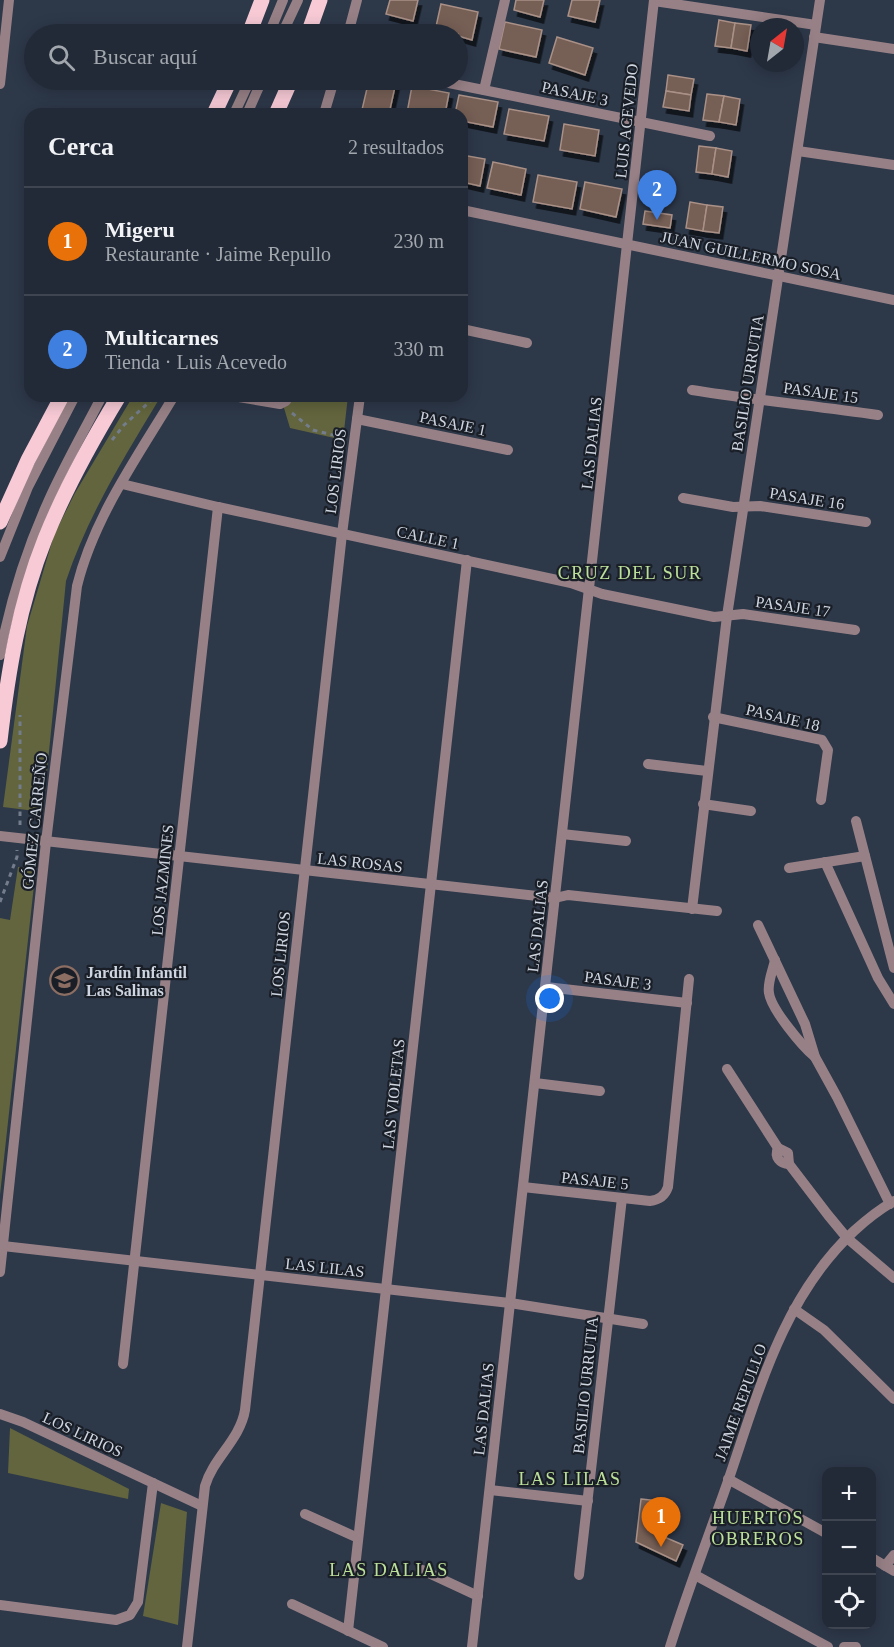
<!DOCTYPE html>
<html lang="es">
<head>
<meta charset="utf-8">
<style>
  :root { --surface:#222a37; --page:#2e3642; --text:#f1f3f6; --muted:#a2a7ad; --line:#3f4652; --accent:#90cd41 }
  body { margin:0; font-family:"Times New Roman",serif; background:var(--page); color:var(--text) }
  .controls { position:absolute; right:18px; bottom:18px; display:grid; overflow:hidden; border-radius:12px; box-shadow:0 3px 15px #0003 }
  .controls button { width:54px; height:54px; display:grid; place-items:center; padding:0; border:0; border-bottom:2px solid var(--line); background:var(--surface); color:var(--text); font:30px sans-serif }
  .compass { position:absolute; left:750px; top:18px; width:54px; height:54px; border-radius:50%; background:var(--surface); box-shadow:0 3px 15px #0003; rotate:31deg }
  .you { position:absolute; left:550px; top:999px; width:21px; height:21px; margin:-15px; border:4px solid #fff; border-radius:50%; background:#1a73e8; box-shadow:0 0 0 9px #1a73e833 }
  .badge { display:grid; place-items:center; width:39px; height:39px; border-radius:50%; background:var(--accent); color:#fff; font-size:20px; font-weight:700 }
  .pin { position:absolute; translate:-50% -50px; filter:drop-shadow(0 2px 3px #0008) }
  .pin::after { content:''; position:absolute; top:32px; width:21px; height:18px; background:inherit; clip-path:polygon(0 0,100% 0,50% 100%) }
  .list { margin:0; padding:0; list-style:none }
  h2 { display:flex; justify-content:space-between; align-items:center; height:78px; margin:0; padding:0 24px; font-size:26px }
  h2 small { font-size:20px; font-weight:400; color:var(--muted) }
  .list li { display:grid; grid-template-columns:39px 1fr auto; gap:18px; align-items:center; box-sizing:border-box; height:108px; padding:0 24px; border-top:2px solid var(--line) }
  .list b { display:block; font-size:22px; white-space:nowrap }
  .list p { margin:0; font-size:20px; white-space:nowrap; color:var(--muted) }
  .list em { font-size:20px; font-style:normal; color:var(--muted) }
  .icon { flex:none; width:33px; height:33px; fill:none; stroke:currentColor; stroke-width:2; stroke-linecap:round; stroke-linejoin:round }
  .map { position:relative; flex:none; width:894px; height:1647px; overflow:hidden }
  .search { position:absolute; background:var(--surface); box-shadow:0 3px 15px #0003; left:24px; top:24px; width:444px; height:66px; display:flex; align-items:center; gap:15px; box-sizing:border-box; padding:0 21px; border-radius:33px; color:var(--muted); font-size:22px }
  .panel { position:absolute; background:var(--surface); box-shadow:0 3px 15px #0003; left:24px; top:108px; width:444px; height:294px; border-radius:18px }
  .map>svg:first-child { display:block }
  .green { fill:#62653d }
  .building { fill:#765e55; stroke:#aa9187; stroke-width:1.5; filter:url(#shadow) }
  .lines { fill:none; stroke-linecap:round; stroke-linejoin:round }
  .path { stroke:#747d8c; stroke-width:3; stroke-dasharray:4.5 4.5; stroke-linecap:butt }
  .minor { stroke:#978187; stroke-width:10 }
  .major { stroke:#f7cad6; stroke-width:15 }
  .labels { text-anchor:middle; stroke-width:4.5; stroke-linejoin:round; paint-order:stroke }
  .street-label { font-size:16px; fill:#cfd6e1; stroke:#1a1f27 }
  .poi-label { font-size:16px; font-weight:bold; fill:#cfd6e1; stroke:#1a1f27; text-anchor:start }
  .neighbourhood-label { font-size:18px; letter-spacing:1.5px; fill:#bce09a; stroke:#1a1f27 }
</style>
</head>
<body>
<div class="map">
<svg width="894" height="1647" viewBox="0 0 894 1647">
  <defs>
    <filter id="shadow"><feDropShadow dx="3.5" dy="6" stdDeviation="0" flood-color="#0009"/></filter>
  </defs>
  <rect width="100%" height="100%" fill="#2d3849"/>
  <g class="green">
    <path d="M133,396H161C125,456 88,515 66,581L43,812L3,807L27,626L54,535L75,493Z"/>
    <path d="M271,396H348L343,440L290,428L281,398Z"/>
    <path d="M18,867H36L0,1195V918L10,920Z"/>
    <path d="M10,1428L129,1489L128,1499L8,1473Z"/>
    <path d="M161,1503L187,1512L178,1625L143,1616Z"/>
  </g>
  <g class="building">
    <path d="M390,0H418L413,21L386,14Z"/>
    <path d="M516,0H544L540,17L514,10Z"/>
    <path d="M572,0H600L595,22L568,16Z"/>
    <path d="M441,4L478,12L472,40L458,36V34L435,31Z"/>
    <path d="M719,20L735,23L731,48L715,46Z"/>
    <path d="M505,22L542,30L536,57L499,49Z"/>
    <path d="M735,23L751,25L747,51L731,48Z"/>
    <path d="M557,37L593,48L585,75L549,63Z"/>
    <path d="M668,75L694,79L691,95L666,91Z"/>
    <path d="M369,80H383L396,82L389,114H361Z"/>
    <path d="M412,86L449,93L445,114L407,113Z"/>
    <path d="M666,91L691,95L689,111L663,107Z"/>
    <path d="M707,94L724,96L719,122L703,120Z"/>
    <path d="M459,95L498,102L493,127L462,121V114H455Z"/>
    <path d="M724,96L740,99L736,125L719,122Z"/>
    <path d="M509,109L549,116L544,141L504,134Z"/>
    <path d="M564,124L599,130L595,156L560,150Z"/>
    <path d="M699,146L716,148L712,174L696,172Z"/>
    <path d="M716,148L732,151L728,177L712,174Z"/>
    <path d="M462,155L485,159L480,186L462,182Z"/>
    <path d="M493,162L526,169L521,195L487,188Z"/>
    <path d="M538,175L577,182L572,209L533,202Z"/>
    <path d="M585,182L622,189L616,217L580,209Z"/>
    <path d="M690,202L707,205L703,231L686,228Z"/>
    <path d="M707,205L723,207L719,233L703,231Z"/>
    <path d="M645,211L672,215L670,228L643,224Z"/>
    <path d="M641,1499L659,1501L655,1533L683,1545L676,1561L636,1542Z"/>
  </g>
  <g class="lines">
    <g class="path">
      <path d="M292,413L313,430L341,437"/>
      <path d="M112,440L124,425L156,396"/>
      <path d="M20,825V715"/>
      <path d="M0,902L17,857V850"/>
    </g>
    <g class="minor">
      <path d="M654,1L816,25"/>
      <path d="M269,34L283,0"/>
      <path d="M282,34L298,0"/>
      <path d="M348,34L357,0"/>
      <path d="M814,37L894,49"/>
      <path d="M434,80L710,136"/>
      <path d="M0,84L9,0"/>
      <path d="M484,90L505,0"/>
      <path d="M234,114L250,80"/>
      <path d="M247,114L262,80"/>
      <path d="M324,114L334,80"/>
      <path d="M798,151L894,165"/>
      <path d="M462,210L894,300"/>
      <path d="M462,329L527,343"/>
      <path d="M692,390C754,400 816,406 878,415"/>
      <path d="M233,396L280,404L286,401L289,396"/>
      <path d="M357,419L508,450"/>
      <path d="M122,484L218,507L571,583L602,594L714,617L743,614L855,630"/>
      <path d="M683,498L733,507L760,506L866,522"/>
      <path d="M0,557L28,487L75,396"/>
      <path d="M0,655C10,602 26,551 48,502C64,466 84,431 102,396"/>
      <path d="M713,717L822,740L828,750L821,800"/>
      <path d="M648,764L707,771"/>
      <path d="M703,804L751,811"/>
      <path d="M856,821L894,968"/>
      <path d="M562,834L626,841"/>
      <path d="M0,836L555,898L568,895L717,911"/>
      <path d="M825,862L878,978L894,1004"/>
      <path d="M789,868L865,856"/>
      <path d="M692,909L727,616L820,0"/>
      <path d="M758,925L805,1024L815,1057L837,1097L890,1204"/>
      <path d="M775,960C773,970 767,983 769,993C771,1009 802,1046 815,1057"/>
      <path d="M546,987L687,1003"/>
      <path d="M727,1069L778,1148L788,1153L789,1164L828,1215L847,1238L894,1278"/>
      <path d="M535,1083L600,1091"/>
      <path d="M778,1148C774,1157 780,1164 789,1164"/>
      <path d="M523,1187L650,1201C659,1200 665,1196 668,1187L689,979"/>
      <path d="M3,1246L510,1303L643,1324"/>
      <path d="M0,1272L46,842L77,586C94,517 138,456 174,396"/>
      <path d="M794,1309L824,1330L894,1399"/>
      <path d="M123,1364L218,507"/>
      <path d="M0,1414L23,1422L202,1506"/>
      <path d="M728,1479L826,1533"/>
      <path d="M490,1490L588,1501"/>
      <path d="M305,1514L358,1538"/>
      <path d="M872,1558L894,1571"/>
      <path d="M885,1566L894,1555"/>
      <path d="M420,1569L478,1596"/>
      <path d="M579,1575L622,1198"/>
      <path d="M695,1575L828,1647"/>
      <path d="M292,1604L383,1647"/>
      <path d="M0,1605L116,1620L130,1615L138,1602L153,1483"/>
      <path d="M348,1631L467,560"/>
      <path d="M187,1647L205,1486C213,1458 240,1440 245,1410L342,534L360,396"/>
      <path d="M472,1647L654,0"/>
      <path d="M670,1647C687,1592 708,1538 727,1484C758,1394 782,1298 854,1231C866,1220 880,1209 894,1201"/>
      <path d="M844,1647H856"/>
    </g>
    <g class="major">
      <path d="M249,34L262,0"/>
      <path d="M308,34L320,0"/>
      <path d="M214,114L230,80"/>
      <path d="M276,114L291,80"/>
      <path d="M0,522L28,460L62,396"/>
      <path d="M0,741C8,672 19,604 45,539C65,489 91,442 119,396"/>
    </g>
  </g>
  <defs>
    <symbol id="school-ring" viewBox="-11 -11 22 22"><circle r="9.5" fill="#1a1f27" stroke="#8d6e63" stroke-width="1.5"/><path d="M0-5L7-2L0 1L-7-2ZM-4 1L0 2.5L4 1V4Q0 6-4 4Z" fill="#8d6e63"/></symbol>
  </defs>
  <g fill-rule="evenodd">
    <use href="#school-ring" x="48" y="964" width="33" height="33"/>
  </g>
  <g class="labels">
    <g class="street-label">
      <text transform="translate(575 93) rotate(12)" y="6">PASAJE 3</text>
      <text transform="translate(626 121) rotate(-84)" y="6">LUIS ACEVEDO</text>
      <text transform="translate(751 255) rotate(12)" y="6">JUAN GUILLERMO SOSA</text>
      <text transform="translate(747 383) rotate(-81)" y="6">BASILIO URRUTIA</text>
      <text transform="translate(821 392) rotate(8)" y="6">PASAJE 15</text>
      <text transform="translate(453 423) rotate(12)" y="6">PASAJE 1</text>
      <text transform="translate(591 443) rotate(-84)" y="6">LAS DALIAS</text>
      <text transform="translate(335 471) rotate(-83)" y="6">LOS LIRIOS</text>
      <text transform="translate(807 498) rotate(9)" y="6">PASAJE 16</text>
      <text transform="translate(428 537) rotate(12)" y="6">CALLE 1</text>
      <text transform="translate(793 606) rotate(8)" y="6">PASAJE 17</text>
      <text transform="translate(783 717) rotate(13)" y="6">PASAJE 18</text>
      <text transform="translate(34 821) rotate(-84)" y="6">GÓMEZ CARREÑO</text>
      <text transform="translate(360 862) rotate(6)" y="6">LAS ROSAS</text>
      <text transform="translate(162 880) rotate(-84)" y="6">LOS JAZMINES</text>
      <text transform="translate(537 926) rotate(-84)" y="6">LAS DALIAS</text>
      <text transform="translate(280 954) rotate(-84)" y="6">LOS LIRIOS</text>
      <text transform="translate(618 980) rotate(7)" y="6">PASAJE 3</text>
      <text transform="translate(393 1094) rotate(-84)" y="6">LAS VIOLETAS</text>
      <text transform="translate(595 1180) rotate(6)" y="6">PASAJE 5</text>
      <text transform="translate(325 1267) rotate(6)" y="6">LAS LILAS</text>
      <text transform="translate(585 1385) rotate(-84)" y="6">BASILIO URRUTIA</text>
      <text transform="translate(740 1402) rotate(-70)" y="6">JAIME REPULLO</text>
      <text transform="translate(483 1409) rotate(-84)" y="6">LAS DALIAS</text>
      <text transform="translate(83 1434) rotate(25)" y="6">LOS LIRIOS</text>
    </g>
    <g class="poi-label">
      <text x="86" y="978">Jardín Infantil<tspan x="86" dy="18">Las Salinas</tspan></text>
    </g>
    <g class="neighbourhood-label">
      <text x="630" y="579">CRUZ DEL SUR</text>
      <text x="570" y="1485">LAS LILAS</text>
      <text x="758" y="1524">HUERTOS<tspan x="758" dy="21">OBREROS</tspan></text>
      <text x="389" y="1576">LAS DALIAS</text>
    </g>
  </g>
</svg>
<div class="controls">
<button>+</button>
<button>−</button>
<button><svg class="icon" aria-label="locate" viewBox="0 0 24 24"><circle cx="12" cy="12" r="6"/><path d="M12 2v4M12 18v4M2 12h4M18 12h4"/></svg></button>
</div>
<svg class="compass" viewBox="-18 -18 36 36"><path d="M0-13l5 13h-10z" fill="#e53935"/><path d="M0 13l5-13h-10z" fill="#a2a7ad"/></svg>
<div class="you"></div>
<div class="pin badge" style="left:661px;top:1547px;background:#e8710a">1</div>
<div class="pin badge" style="left:657px;top:220px;background:#3f7fe0">2</div>
<div class="search"><svg class="icon" aria-label="search" viewBox="0 0 24 24"><circle cx="10" cy="10" r="6"/><path d="M15 15l6 6"/></svg>Buscar aquí</div>
<section class="panel">
<h2>Cerca<small>2 resultados</small></h2>
<ul class="list">
<li><span class="badge" style="background:#e8710a">1</span><div><b>Migeru</b><p>Restaurante · Jaime Repullo</p></div><em>230 m</em></li>
<li><span class="badge" style="background:#3f7fe0">2</span><div><b>Multicarnes</b><p>Tienda · Luis Acevedo</p></div><em>330 m</em></li>
</ul>
</section>
</div>
</body>
</html>
